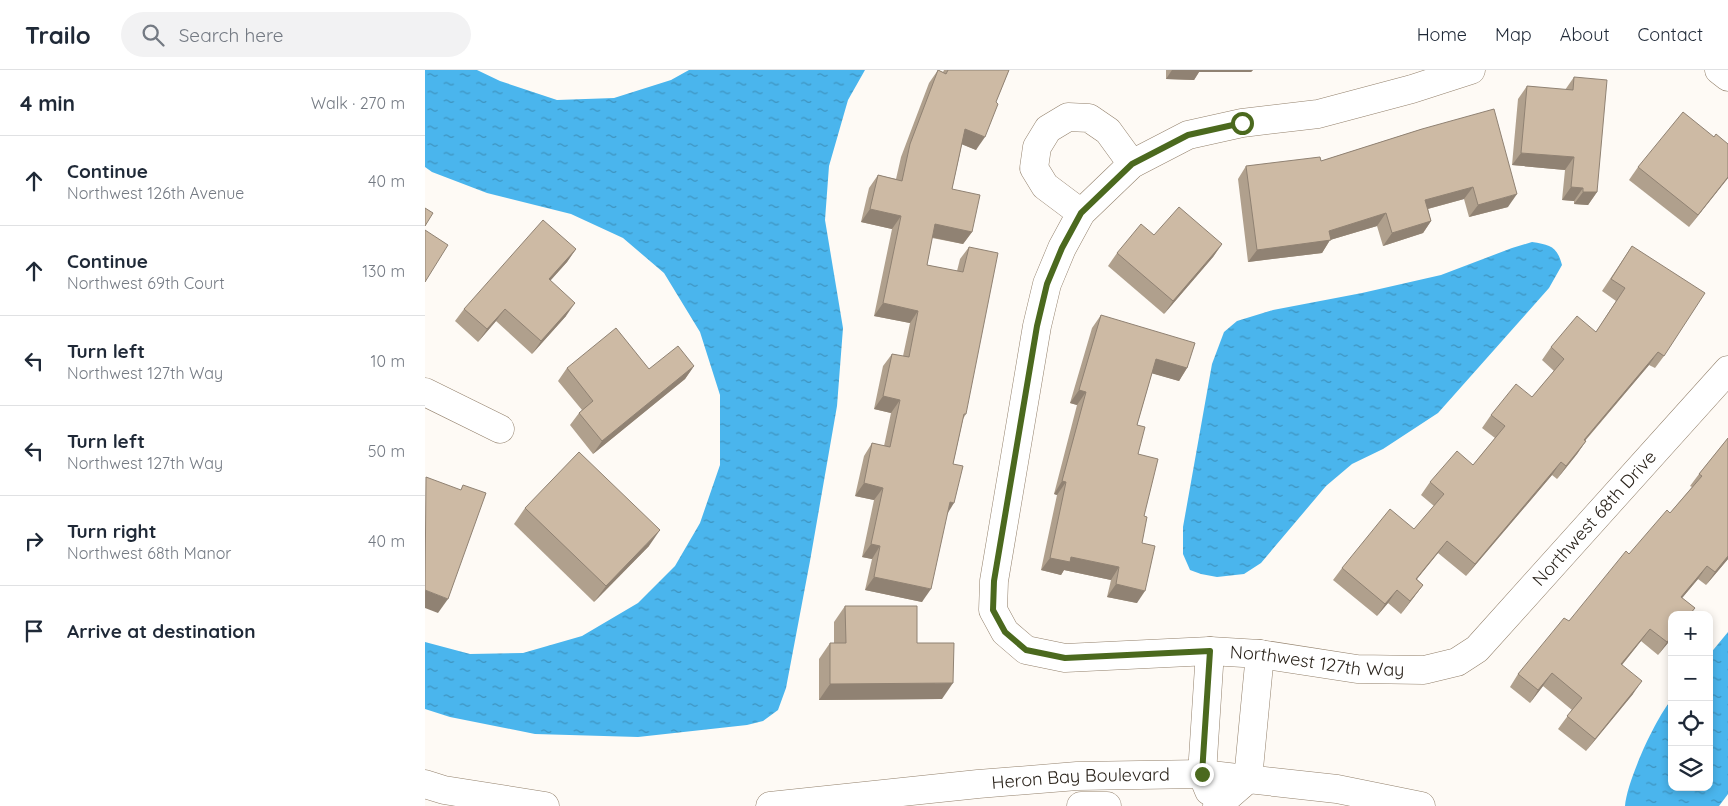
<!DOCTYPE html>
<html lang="en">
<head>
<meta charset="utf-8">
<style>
  :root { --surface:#fff; --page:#f2f2f3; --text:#1f2937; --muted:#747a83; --line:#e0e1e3 }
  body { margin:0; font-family:Quicksand,sans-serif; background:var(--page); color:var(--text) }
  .controls { position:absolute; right:15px; bottom:15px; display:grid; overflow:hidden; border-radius:10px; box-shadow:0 2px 8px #0003 }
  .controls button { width:45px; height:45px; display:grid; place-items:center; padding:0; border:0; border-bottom:1px solid var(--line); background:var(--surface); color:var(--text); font:25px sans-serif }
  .stop { position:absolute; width:15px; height:15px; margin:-11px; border:4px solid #4b691e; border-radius:50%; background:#fff }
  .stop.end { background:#4b691e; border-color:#fff; box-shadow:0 1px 5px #0008 }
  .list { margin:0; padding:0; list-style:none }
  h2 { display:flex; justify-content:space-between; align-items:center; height:65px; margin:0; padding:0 20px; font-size:21px }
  h2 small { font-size:16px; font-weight:400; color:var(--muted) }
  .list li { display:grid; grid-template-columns:32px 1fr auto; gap:15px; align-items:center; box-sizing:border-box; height:90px; padding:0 20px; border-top:1px solid var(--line) }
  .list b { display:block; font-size:19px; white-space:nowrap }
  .list p { margin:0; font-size:16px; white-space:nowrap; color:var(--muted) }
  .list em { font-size:16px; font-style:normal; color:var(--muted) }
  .icon { flex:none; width:28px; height:28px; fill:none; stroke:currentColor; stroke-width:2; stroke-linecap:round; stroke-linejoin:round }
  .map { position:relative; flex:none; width:1303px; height:736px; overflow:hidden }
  header { display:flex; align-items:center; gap:30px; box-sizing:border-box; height:70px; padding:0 25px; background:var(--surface); border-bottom:1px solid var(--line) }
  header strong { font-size:24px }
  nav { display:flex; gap:28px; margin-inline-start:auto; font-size:18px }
  .search { width:350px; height:45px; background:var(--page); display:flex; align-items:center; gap:12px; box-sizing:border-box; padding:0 18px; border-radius:28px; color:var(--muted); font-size:19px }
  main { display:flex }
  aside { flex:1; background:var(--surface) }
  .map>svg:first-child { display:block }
  .water { fill:url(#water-ripples) }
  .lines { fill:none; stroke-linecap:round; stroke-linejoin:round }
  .minor-casing { stroke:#93816c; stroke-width:29 }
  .minor { stroke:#fff; stroke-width:28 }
  .wall { fill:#b0a08d }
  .shaded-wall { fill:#908273 }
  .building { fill:#cdbaa4; stroke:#908273 }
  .route { stroke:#4b691e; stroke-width:6 }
  .labels { text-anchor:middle; stroke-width:4; stroke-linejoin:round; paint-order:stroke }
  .street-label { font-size:18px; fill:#2a231b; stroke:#fefaf5 }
</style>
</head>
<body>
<header>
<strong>Trailo</strong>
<div class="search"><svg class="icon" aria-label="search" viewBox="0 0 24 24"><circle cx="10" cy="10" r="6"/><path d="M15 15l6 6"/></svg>Search here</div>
<nav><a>Home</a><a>Map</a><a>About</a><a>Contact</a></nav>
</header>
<main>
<aside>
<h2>4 min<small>Walk · 270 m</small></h2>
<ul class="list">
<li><svg class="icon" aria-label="ahead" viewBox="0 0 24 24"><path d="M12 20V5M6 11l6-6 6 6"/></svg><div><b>Continue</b><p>Northwest 126th Avenue</p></div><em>40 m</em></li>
<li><svg class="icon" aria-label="ahead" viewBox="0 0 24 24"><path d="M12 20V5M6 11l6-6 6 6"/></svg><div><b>Continue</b><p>Northwest 69th Court</p></div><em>130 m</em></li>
<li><svg class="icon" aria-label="left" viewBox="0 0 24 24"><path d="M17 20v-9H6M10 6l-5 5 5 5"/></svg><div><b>Turn left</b><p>Northwest 127th Way</p></div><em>10 m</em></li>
<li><svg class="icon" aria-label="left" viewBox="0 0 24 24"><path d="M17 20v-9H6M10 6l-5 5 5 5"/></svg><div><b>Turn left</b><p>Northwest 127th Way</p></div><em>50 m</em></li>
<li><svg class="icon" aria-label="right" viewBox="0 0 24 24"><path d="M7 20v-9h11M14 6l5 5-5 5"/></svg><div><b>Turn right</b><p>Northwest 68th Manor</p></div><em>40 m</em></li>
<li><svg class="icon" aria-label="arrive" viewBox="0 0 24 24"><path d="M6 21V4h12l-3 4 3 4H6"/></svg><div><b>Arrive at destination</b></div></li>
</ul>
</aside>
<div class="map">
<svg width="1303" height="736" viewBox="0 0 1303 736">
  <defs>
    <pattern id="water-ripples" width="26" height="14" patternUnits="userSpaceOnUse" patternTransform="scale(1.25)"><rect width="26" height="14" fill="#4ab5ed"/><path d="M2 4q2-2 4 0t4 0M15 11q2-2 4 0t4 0" fill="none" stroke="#3e93bf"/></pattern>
  </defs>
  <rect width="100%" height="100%" fill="#fefaf5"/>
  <g class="water">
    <path d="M0,0H52L75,11L132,30L189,28L246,10L264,0H440L423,30L404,96L400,150L418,258L412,336L385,491L361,618L353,640L338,651L322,655L213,667L110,664L25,647L0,639V572L45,584L98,583L157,566L213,533L250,496L275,453L295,395V325L275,262L239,203L198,168L146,144L62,123L7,102L0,97Z"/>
    <path d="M1107,172C1125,175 1132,176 1137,195L1124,218L1013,343L958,379L927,394L901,416L836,493L819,504L792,507L776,504L765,500L758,484V457L787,294L799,262L812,251L848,240L937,223L1016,205L1087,178Z"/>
    <path d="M1303,562V724L1294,736H1200C1202,711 1230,649 1247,629V717H1284V585Z"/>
  </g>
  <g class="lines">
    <defs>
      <g id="minor">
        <path id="s1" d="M1046,0L987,19L893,44L817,53L763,65L707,94L656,143L637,178L622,214L612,256L569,511L568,540L580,562L601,580L640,588L785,581L835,584L932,599L999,600L1032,592L1052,579L1303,300"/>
        <path d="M1294,0L1303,7"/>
        <path d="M656,143L620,116L609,98L612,77L623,59L643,47L664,48L683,61L707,94"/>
        <path d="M0,322L75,359"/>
        <path d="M0,714L19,720L120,736"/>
        <path d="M784,721L777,704L785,581"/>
        <path id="s2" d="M345,736L553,714L652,706L777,704L912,719L996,736"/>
        <path d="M656,736H682"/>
        <path d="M792,736L823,709L835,584"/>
      </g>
    </defs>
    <use href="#minor" class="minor-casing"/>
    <use href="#minor" class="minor"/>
  </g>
  <g class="wall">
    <path d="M513,0L518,2L519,0H584L551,80L537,74L527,119L547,162L538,174L507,168L502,195L532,201L535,189L544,177L541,344L538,349L528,394L522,444L497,532L440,520L447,489L437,487L449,430L430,426L439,386L447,373L459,376L466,343L449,339L458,296L467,284L478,286L485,253L449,246L467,159L436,152L444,118L453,105L471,109L476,87L504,13Z"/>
    <path d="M741,0H828L826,2H774L769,10L741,9Z"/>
    <path d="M1149,7L1172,122L1163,135L1149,134V131L1137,130L1140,100L1087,95L1093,29L1102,16L1140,20Z"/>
    <path d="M997,59L1083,137L1044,147L1039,129L1003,139L1006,151L998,163L958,176L952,156L905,170L897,183L823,192L813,109L821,96L896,91Z"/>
    <path d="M1303,74V108L1264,157L1204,110L1213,97Z"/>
    <path d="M729,165L797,174L788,187L739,244L683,196L692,183Z"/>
    <path d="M1207,176L1239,286L1230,298L1224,295L1160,371H1161L1152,384L1132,409L1127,405L1041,506L1013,483L992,509L998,515L989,527L976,544L963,533L952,546L908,510L917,498L989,459L1009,436L996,425L1005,412L1048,395L1070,368L1057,358L1066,345L1107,327L1129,301L1117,290L1126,277L1171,262L1191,231L1177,221Z"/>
    <path d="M151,179L142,192L125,211L141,246L107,284L71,251L53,272L30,251L39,239Z"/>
    <path d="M676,245L762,298L754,311L727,303L712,355L713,384L719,446L712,533L682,527L686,510L639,500L636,505L616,500L632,425L629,424L652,335L645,333L667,258Z"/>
    <path d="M269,296L260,309L168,384L145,355L154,343L157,340L133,311L142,298L224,299Z"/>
    <path d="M1303,368V489L1281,515L1273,509L1257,528L1270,538L1265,545H1247V568L1233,585L1216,571L1197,595L1208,624L1161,681L1133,659L1147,640L1118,616L1105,633L1085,617L1093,604L1144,551L1204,484L1245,443L1267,417L1265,416L1274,404Z"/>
    <path d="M100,438L224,476L169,532L89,454Z"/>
    <path d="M420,536L492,573L517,629L394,630V589L405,573H409V552Z"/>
  </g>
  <g class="shaded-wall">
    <path d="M747,0H828L826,2H774L769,10L741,9Z"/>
    <path d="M540,59L560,67L551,80L531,72Z"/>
    <path d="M1096,83L1149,87L1140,100L1087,95Z"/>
    <path d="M1303,107V108L1264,157L1273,145Z"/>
    <path d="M1048,117L1039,129L991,142L1000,130Z"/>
    <path d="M1146,117L1158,118L1149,131L1137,130Z"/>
    <path d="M1158,122H1172L1163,135L1149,134Z"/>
    <path d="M1092,124L1083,137L1044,147L1053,135Z"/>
    <path d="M445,139L476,146L467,159L436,152Z"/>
    <path d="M961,143L952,156L905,170L897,183L823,192L832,180L904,161Z"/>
    <path d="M1006,151L998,163L958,176L967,163Z"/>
    <path d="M510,154L547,162L538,174L501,166Z"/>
    <path d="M797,174L788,187L739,244L748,231Z"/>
    <path d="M151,179L142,192L115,222L124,209Z"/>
    <path d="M150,233L141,246L107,284L116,271Z"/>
    <path d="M458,233L493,241L485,253L449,246Z"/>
    <path d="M80,239L71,251L53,272L62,259Z"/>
    <path d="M1233,282L1224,295L1150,382L1159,370Z"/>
    <path d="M731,289L762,298L754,311L722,302Z"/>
    <path d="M269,296L260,309L168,384L177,371Z"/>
    <path d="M654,320L661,322L652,335L645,333Z"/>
    <path d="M458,326L475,330L466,343L449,339Z"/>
    <path d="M1161,371L1152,384L1132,409L1141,396Z"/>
    <path d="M1136,392L1127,405L1041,506L1050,494Z"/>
    <path d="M637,411L641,412L632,425L629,424Z"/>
    <path d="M439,413L458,418L449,430L430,426Z"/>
    <path d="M525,432L529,433L521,446Z"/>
    <path d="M235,460L224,476L169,532L181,516Z"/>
    <path d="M1022,471L1013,483L982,521L991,509Z"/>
    <path d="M446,474L455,476L447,489L437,487Z"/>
    <path d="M1303,486V489L1281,515L1290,502Z"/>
    <path d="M646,487L694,497L686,510L639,500L636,505L616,500L625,488Z"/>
    <path d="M1282,496L1273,509L1247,540L1256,527Z"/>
    <path d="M449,507L506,519L497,532L440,520Z"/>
    <path d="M691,514L720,521L712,533L682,527Z"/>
    <path d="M998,515L989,527L976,544L985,531Z"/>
    <path d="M0,520L23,529L13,543L0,538Z"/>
    <path d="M972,520L963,533L952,546L960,534Z"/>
    <path d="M1225,559L1216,571L1187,607L1196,594Z"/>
    <path d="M1247,566V568L1233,585L1242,572Z"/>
    <path d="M1127,603L1118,616L1105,633L1113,620Z"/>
    <path d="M1217,611L1208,624L1161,681L1170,669Z"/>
    <path d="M528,613L517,629L394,630L405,614Z"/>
  </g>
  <g class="building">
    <path d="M513,0L521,4L523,0H584L571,32L573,34L560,67L540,59L527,119L555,125L547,162L510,154L502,195L538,202L544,177L573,183L541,344H539L528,394L538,396L529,433L525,432L506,519L449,507L455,476L446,474L458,418L439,413L447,373L465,377L475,330L458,326L467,284L484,287L493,241L458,233L476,146L445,139L453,105L477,111L485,74Z"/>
    <path d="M1149,7L1182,10L1172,122H1158V118L1146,117L1149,87L1096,83L1102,16L1148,20Z"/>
    <path d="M1069,39L1092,124L1053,135L1048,117L1000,130L1006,151L967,163L961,143L904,161L906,170L832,180L821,96L895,87L896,91L997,59Z"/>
    <path d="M1258,42L1289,67L1291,64L1303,74V107L1273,145L1213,97Z"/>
    <path d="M754,137L797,174L748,231L692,183L716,154L729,165Z"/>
    <path d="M0,138L8,143L0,156Z"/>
    <path d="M118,150L151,179L124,209L150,233L116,271L80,239L62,259L39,239Z"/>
    <path d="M0,160L23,175L0,212Z"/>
    <path d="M1207,176L1280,223L1239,286L1233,282L1159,370L1161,371L1141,396L1136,392L1050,494L1022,471L991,509L998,515L985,531L972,520L960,534L917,498L965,439L989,459L1019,424L1005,412L1032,381L1048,395L1080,356L1066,345L1091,314L1107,327L1139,289L1126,277L1152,246L1171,262L1200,218L1186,209Z"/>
    <path d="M676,245L770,273L762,298L731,289L712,355L720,357L713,384L733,389L719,446L722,447L717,473L730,476L720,521L691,514L694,497L646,487L645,492L625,488L641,412L637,411L661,322L654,320Z"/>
    <path d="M191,258L224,299L253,276L269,296L177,371L154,343L168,331L142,298Z"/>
    <path d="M1303,368V486L1290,502L1282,496L1256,527L1270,538L1264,545H1247V566L1242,572L1225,559L1196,594L1217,611L1170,669L1142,646L1157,628L1127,603L1113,620L1093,604L1139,548L1144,551L1201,481L1204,484L1242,440L1245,443L1277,406L1274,404Z"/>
    <path d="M154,382L235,460L181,516L100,438Z"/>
    <path d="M1,407L36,420L38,415L61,423L23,529L0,520Z"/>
    <path d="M420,536H492V573H529L528,613L405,614V573H421Z"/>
  </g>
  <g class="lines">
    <path class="route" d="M777,704L785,581L640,588L601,580L580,562L568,540L569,511L612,256L622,214L637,178L656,143L707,94L763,65L817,53"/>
  </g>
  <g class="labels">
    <g class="street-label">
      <text dy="6" stroke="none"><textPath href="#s1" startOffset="1521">Northwest 68th Drive</textPath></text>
      <text dy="6" stroke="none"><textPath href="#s1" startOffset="1180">Northwest 127th Way</textPath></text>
      <text dy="6" stroke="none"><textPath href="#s2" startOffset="312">Heron Bay Boulevard</textPath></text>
    </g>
  </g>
</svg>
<div class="controls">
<button>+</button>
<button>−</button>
<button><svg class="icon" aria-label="locate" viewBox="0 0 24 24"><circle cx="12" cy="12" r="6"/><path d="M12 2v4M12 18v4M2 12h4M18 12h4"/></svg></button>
<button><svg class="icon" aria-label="layers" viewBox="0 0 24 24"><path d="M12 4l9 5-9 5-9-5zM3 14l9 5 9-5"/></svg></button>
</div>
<div class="stop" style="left:817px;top:53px"></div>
<div class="stop end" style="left:777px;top:704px"></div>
</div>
</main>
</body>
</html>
